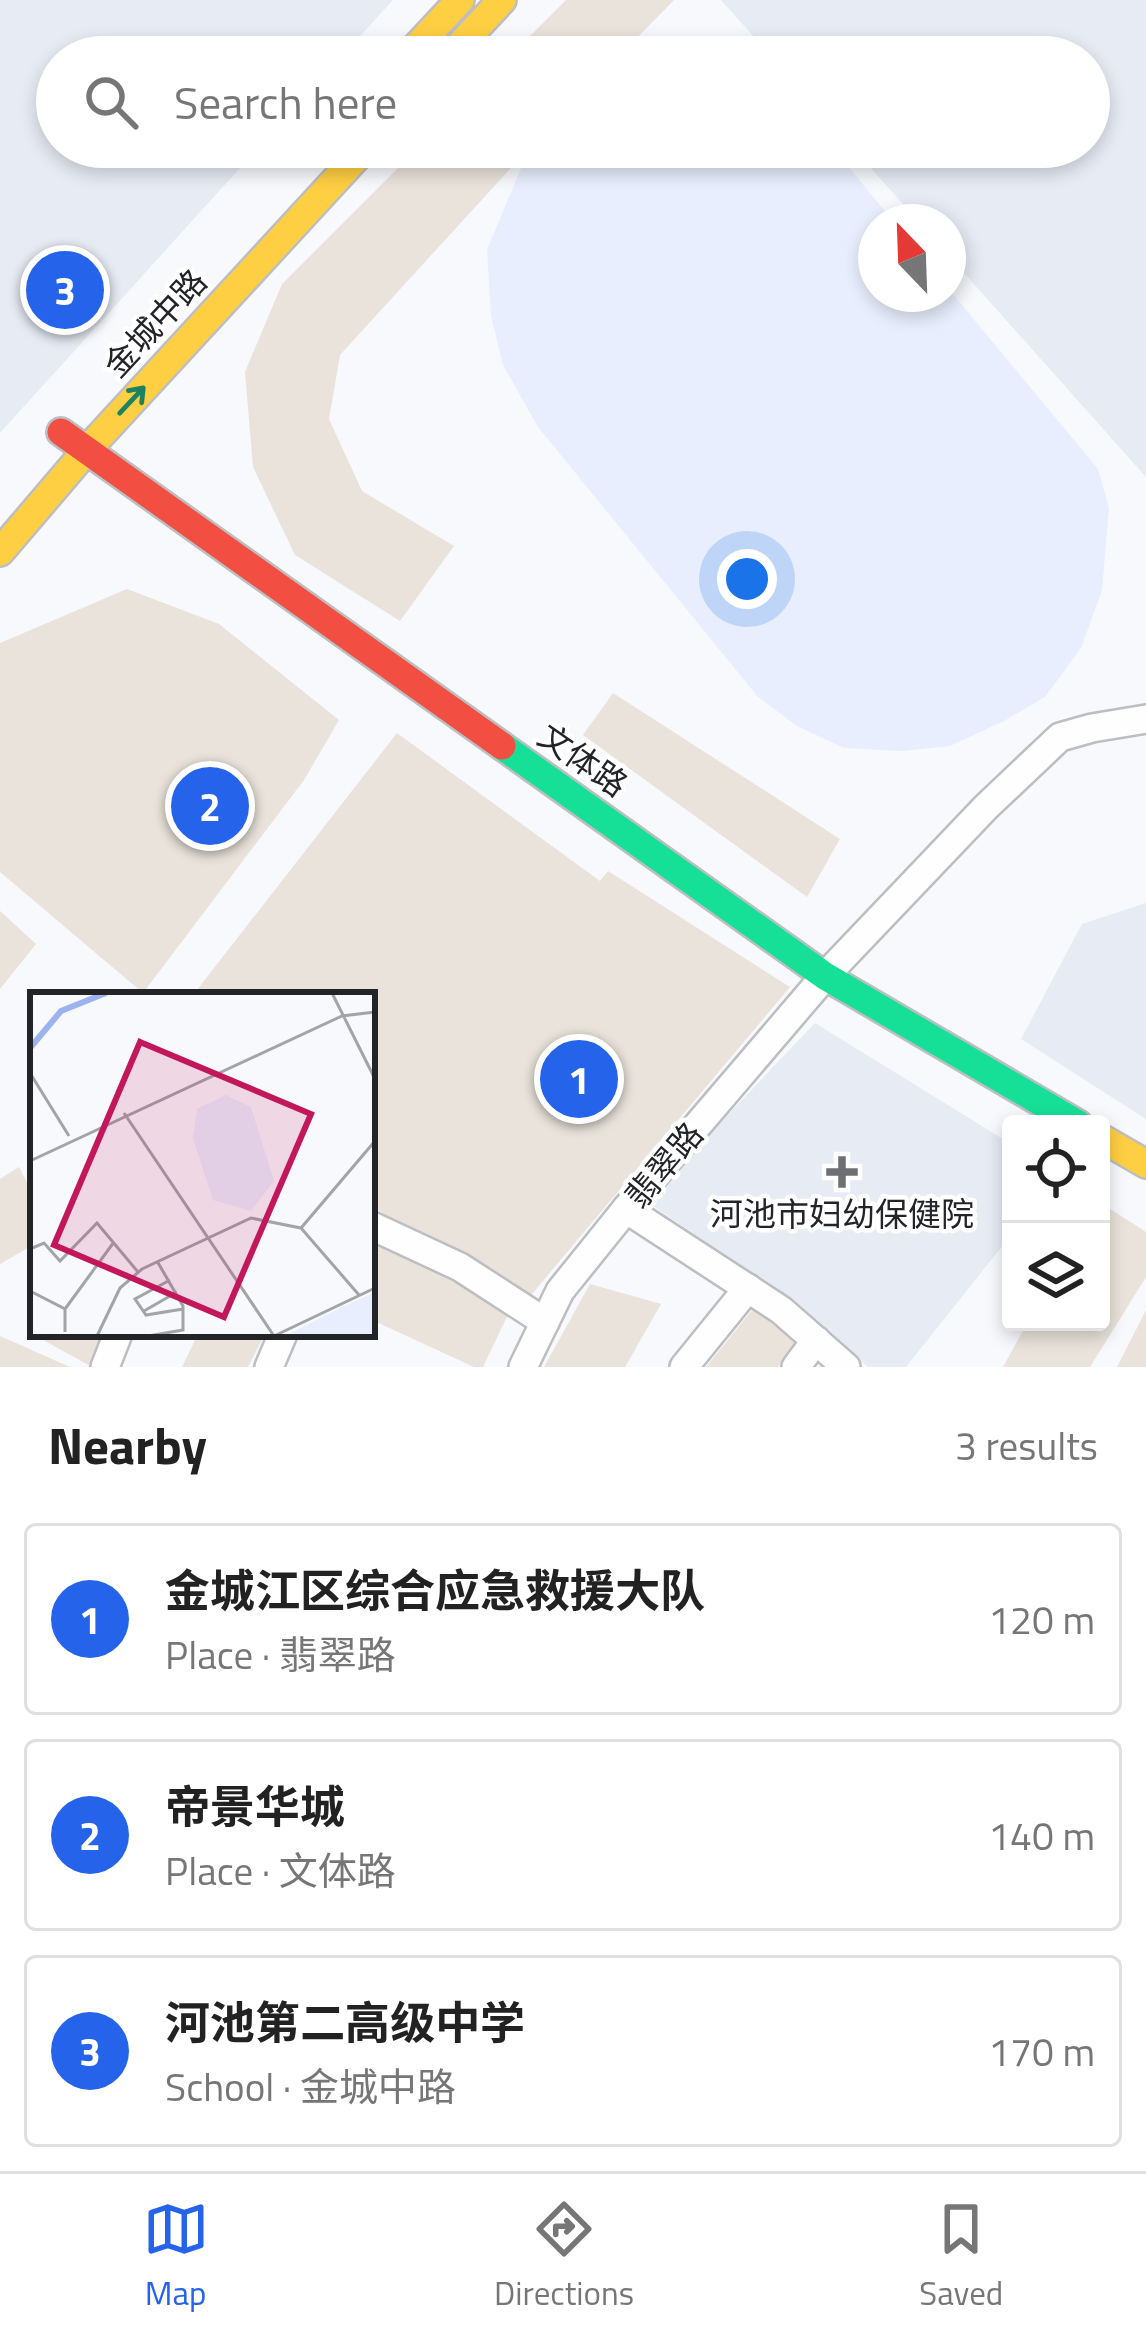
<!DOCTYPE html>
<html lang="en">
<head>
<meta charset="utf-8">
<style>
  :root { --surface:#fff; --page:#f6f6f6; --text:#222; --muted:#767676; --line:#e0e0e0; --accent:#2563eb }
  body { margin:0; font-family:"Titillium Web","Noto Sans SC",sans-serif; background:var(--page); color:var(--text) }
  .controls { position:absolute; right:36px; bottom:36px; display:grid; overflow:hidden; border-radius:12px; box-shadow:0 6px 18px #0003 }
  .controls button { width:108px; height:108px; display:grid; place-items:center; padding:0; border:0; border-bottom:3px solid var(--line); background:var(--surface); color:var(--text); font:60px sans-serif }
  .compass { position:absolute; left:858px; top:204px; width:108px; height:108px; border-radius:50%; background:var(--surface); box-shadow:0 6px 18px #0003; rotate:337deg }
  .you { position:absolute; left:747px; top:579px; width:42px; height:42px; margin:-30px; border:9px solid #fff; border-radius:50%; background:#1a73e8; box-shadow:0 0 0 18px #1a73e833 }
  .badge { display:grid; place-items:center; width:78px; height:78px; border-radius:50%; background:var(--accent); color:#fff; font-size:39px; font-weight:700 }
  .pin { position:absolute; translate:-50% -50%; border:6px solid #fff; box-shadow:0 3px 12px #0006 }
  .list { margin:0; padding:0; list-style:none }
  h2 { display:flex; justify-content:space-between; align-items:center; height:156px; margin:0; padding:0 48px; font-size:51px }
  h2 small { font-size:39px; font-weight:400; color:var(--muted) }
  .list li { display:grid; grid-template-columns:78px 1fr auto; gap:36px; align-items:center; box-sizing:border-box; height:192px; margin:0 24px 24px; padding:0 24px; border:3px solid var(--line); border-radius:12px }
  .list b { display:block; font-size:45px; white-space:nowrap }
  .list p { margin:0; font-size:39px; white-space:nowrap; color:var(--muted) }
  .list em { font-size:39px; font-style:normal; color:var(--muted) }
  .icon { flex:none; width:66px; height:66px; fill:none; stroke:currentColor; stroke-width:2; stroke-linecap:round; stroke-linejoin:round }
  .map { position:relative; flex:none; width:1146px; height:1367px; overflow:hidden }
  .search { position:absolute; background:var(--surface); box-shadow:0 6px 18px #0003; left:36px; right:36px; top:36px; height:132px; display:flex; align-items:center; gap:30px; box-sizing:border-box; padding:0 42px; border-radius:66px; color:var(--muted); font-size:45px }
  .sheet { height:804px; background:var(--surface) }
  nav { display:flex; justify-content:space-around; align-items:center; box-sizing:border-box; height:168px; border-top:3px solid var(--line); background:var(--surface); font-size:33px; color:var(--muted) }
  nav a { display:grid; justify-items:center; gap:6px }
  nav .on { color:var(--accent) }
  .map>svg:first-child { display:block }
  .built { fill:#e7ebf4 }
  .green { fill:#e8eefd }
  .building { fill:#e9e3db }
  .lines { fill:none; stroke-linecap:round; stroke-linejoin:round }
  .street-casing { stroke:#bdbec1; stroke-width:32 }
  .fast-casing { stroke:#bdbec1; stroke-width:32 }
  .slow-casing { stroke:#bdbec1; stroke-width:32 }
  .jam-casing { stroke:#bdbec1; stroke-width:32 }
  .street { stroke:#fefeff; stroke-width:27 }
  .fast { stroke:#16e098; stroke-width:27 }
  .slow { stroke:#ffcf43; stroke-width:27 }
  .jam { stroke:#f24e42; stroke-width:27 }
  .oneway { stroke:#1c8260 }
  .poi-dot { fill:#6d6f72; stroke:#fff; stroke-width:4.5 }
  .labels { text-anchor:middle; stroke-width:9; stroke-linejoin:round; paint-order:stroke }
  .street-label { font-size:33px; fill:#232428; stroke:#fff }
  .poi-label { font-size:33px; fill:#232428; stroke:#fff }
  .inset-river { fill:none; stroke:#9db3ef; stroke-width:6 }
  .inset-road { fill:none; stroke:#a2a4a7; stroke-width:3 }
  .view { fill:#c2185b; fill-opacity:0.15; stroke:#c2185b; stroke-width:6 }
  .inset-edge { fill:none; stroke:#232428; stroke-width:6 }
</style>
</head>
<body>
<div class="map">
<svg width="1146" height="1367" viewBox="0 0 1146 1367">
  <rect width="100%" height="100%" fill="#f7f9fc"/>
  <g class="built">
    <path d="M0,0H393L341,57H57V147H259L0,433Z"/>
    <path d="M721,0H1146V477L948,255V222H919L852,147H1089V57H772Z"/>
    <path d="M1146,903V1119L1021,1039L1082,924Z"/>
    <path d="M815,1023L1011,1144V1235L906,1367H868L764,1282L646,1201Z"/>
  </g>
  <path class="green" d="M541,147H832L894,222H876V294H948V288L1098,469L1109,508L1102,590L1081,648L1045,697L1004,721L950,746L902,751L844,748L797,726L758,697L538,427L503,365L491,316L487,250L522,166Z"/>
  <g class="building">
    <path d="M566,0H674L618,57H509Z"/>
    <path d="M419,147H530L340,355L329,419L362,491L454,546L400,621L295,555L253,467L245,372L282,284Z"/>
    <path d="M127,589L219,624L339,720L304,780L143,993L0,872V643Z"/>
    <path d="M613,693L840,839L807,897L583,735Z"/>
    <path d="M397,733L600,881L608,871L790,987L521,1307L372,1206V995H193Z"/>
    <path d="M0,911L36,944L0,989Z"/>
    <path d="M19,1167L33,1194V1245L0,1264V1179Z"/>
    <path d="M1101,1203L1146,1232V1277L1090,1367H1003L1028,1322H1101Z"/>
    <path d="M372,1241L512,1306L483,1367H474L372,1320Z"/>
    <path d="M590,1284L661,1304L625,1367H544Z"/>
    <path d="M756,1305L802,1336L778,1367H706Z"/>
    <path d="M1146,1310V1367H1117Z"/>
    <path d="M33,1316V1334H104L92,1367L27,1331Z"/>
    <path d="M198,1334H265L248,1367H182Z"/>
    <path d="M0,1336L70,1367H0Z"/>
  </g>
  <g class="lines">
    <defs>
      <g id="street">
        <path d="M626,1209L781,1310L846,1367"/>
        <path d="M372,1226L460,1267L545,1322"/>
        <path d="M105,1367L118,1334"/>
        <path d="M269,1367L283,1334"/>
        <path d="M523,1367L560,1291L626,1209L825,976L986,807L1060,737L1092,728L1146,719"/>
        <path d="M684,1367L748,1288"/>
        <path d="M796,1367L816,1340"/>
      </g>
      <path id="fast" d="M502,746L825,976L1078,1124"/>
      <g id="slow">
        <path d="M407,57L460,0"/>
        <path d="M449,57L502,0"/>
        <path d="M0,552L86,451L366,147"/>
        <path d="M1101,1138L1146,1164"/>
      </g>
      <path id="jam" d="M61,432L502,746"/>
    </defs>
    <use href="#street" class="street-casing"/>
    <use href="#fast" class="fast-casing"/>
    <use href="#slow" class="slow-casing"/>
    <use href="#jam" class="jam-casing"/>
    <use href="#street" class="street"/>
    <use href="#fast" class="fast"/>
    <use href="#slow" class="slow"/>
    <use href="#jam" class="jam"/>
  </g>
  <defs><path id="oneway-shaft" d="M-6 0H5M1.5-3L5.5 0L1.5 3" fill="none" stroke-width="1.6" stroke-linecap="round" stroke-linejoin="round" transform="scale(3)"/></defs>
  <use class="oneway" href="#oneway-shaft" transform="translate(132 400) rotate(-47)"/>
  <path class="poi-dot" d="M836 1154h12v12h12v12h-12v12h-12v-12h-12v-12h12z"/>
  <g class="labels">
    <g class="street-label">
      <text transform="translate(155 323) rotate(-47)" y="12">金城中路</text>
      <text transform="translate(583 760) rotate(35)" y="12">文体路</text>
      <text transform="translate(664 1165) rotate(-50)" y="12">翡翠路</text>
    </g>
    <g class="poi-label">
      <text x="842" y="1226">河池市妇幼保健院</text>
    </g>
  </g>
  <g transform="translate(30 992)">
    <rect width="345" height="345" fill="#f7f9fc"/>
    <path d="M196,103L221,115L244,189L221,219L183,208L163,147L167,117ZM345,300V344H255L310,316Z" fill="#e8eefd"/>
    <path class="inset-river" d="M0,56L31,19L76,1"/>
    <path class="inset-road" d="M302,1L345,87M0,81L39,144M94,121L244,344M0,169L312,24L345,20M271,236L329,303M0,257L14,251L30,269L67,231L108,280M140,288L105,307L116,323L153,317M0,299L35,317V340M35,317L84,250M114,319L147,300M67,344L90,296L112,277L221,226L271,236L345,149M118,344L153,338V314L127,269M244,344L345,296"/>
    <path class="view" d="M110,50L281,122L194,325L24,253Z"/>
    <rect width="345" height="345" class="inset-edge"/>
  </g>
</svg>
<div class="controls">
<button><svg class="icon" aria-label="locate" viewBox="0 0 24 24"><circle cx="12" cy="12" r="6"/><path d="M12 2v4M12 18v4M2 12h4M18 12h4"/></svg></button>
<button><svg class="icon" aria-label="layers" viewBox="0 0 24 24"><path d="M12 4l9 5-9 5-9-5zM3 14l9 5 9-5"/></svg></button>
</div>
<svg class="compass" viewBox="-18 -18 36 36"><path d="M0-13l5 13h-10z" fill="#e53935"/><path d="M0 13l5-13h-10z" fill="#767676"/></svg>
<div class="you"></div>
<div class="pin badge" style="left:579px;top:1079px">1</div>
<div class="pin badge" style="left:210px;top:806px">2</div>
<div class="pin badge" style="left:65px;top:290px">3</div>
<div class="search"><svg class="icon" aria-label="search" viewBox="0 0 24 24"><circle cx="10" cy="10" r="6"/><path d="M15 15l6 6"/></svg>Search here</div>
</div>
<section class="sheet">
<h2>Nearby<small>3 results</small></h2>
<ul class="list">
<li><span class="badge">1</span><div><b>金城江区综合应急救援大队</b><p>Place · 翡翠路</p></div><em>120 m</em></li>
<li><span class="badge">2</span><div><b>帝景华城</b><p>Place · 文体路</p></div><em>140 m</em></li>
<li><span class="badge">3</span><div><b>河池第二高级中学</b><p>School · 金城中路</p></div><em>170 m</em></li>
</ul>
</section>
<nav>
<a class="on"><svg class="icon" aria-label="map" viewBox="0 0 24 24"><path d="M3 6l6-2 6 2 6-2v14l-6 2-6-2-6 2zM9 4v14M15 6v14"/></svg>Map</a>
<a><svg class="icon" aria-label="directions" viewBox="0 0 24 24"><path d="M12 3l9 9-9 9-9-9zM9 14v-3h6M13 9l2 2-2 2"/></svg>Directions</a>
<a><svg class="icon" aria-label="saved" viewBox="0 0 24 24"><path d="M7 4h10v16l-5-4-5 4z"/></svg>Saved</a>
</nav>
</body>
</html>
